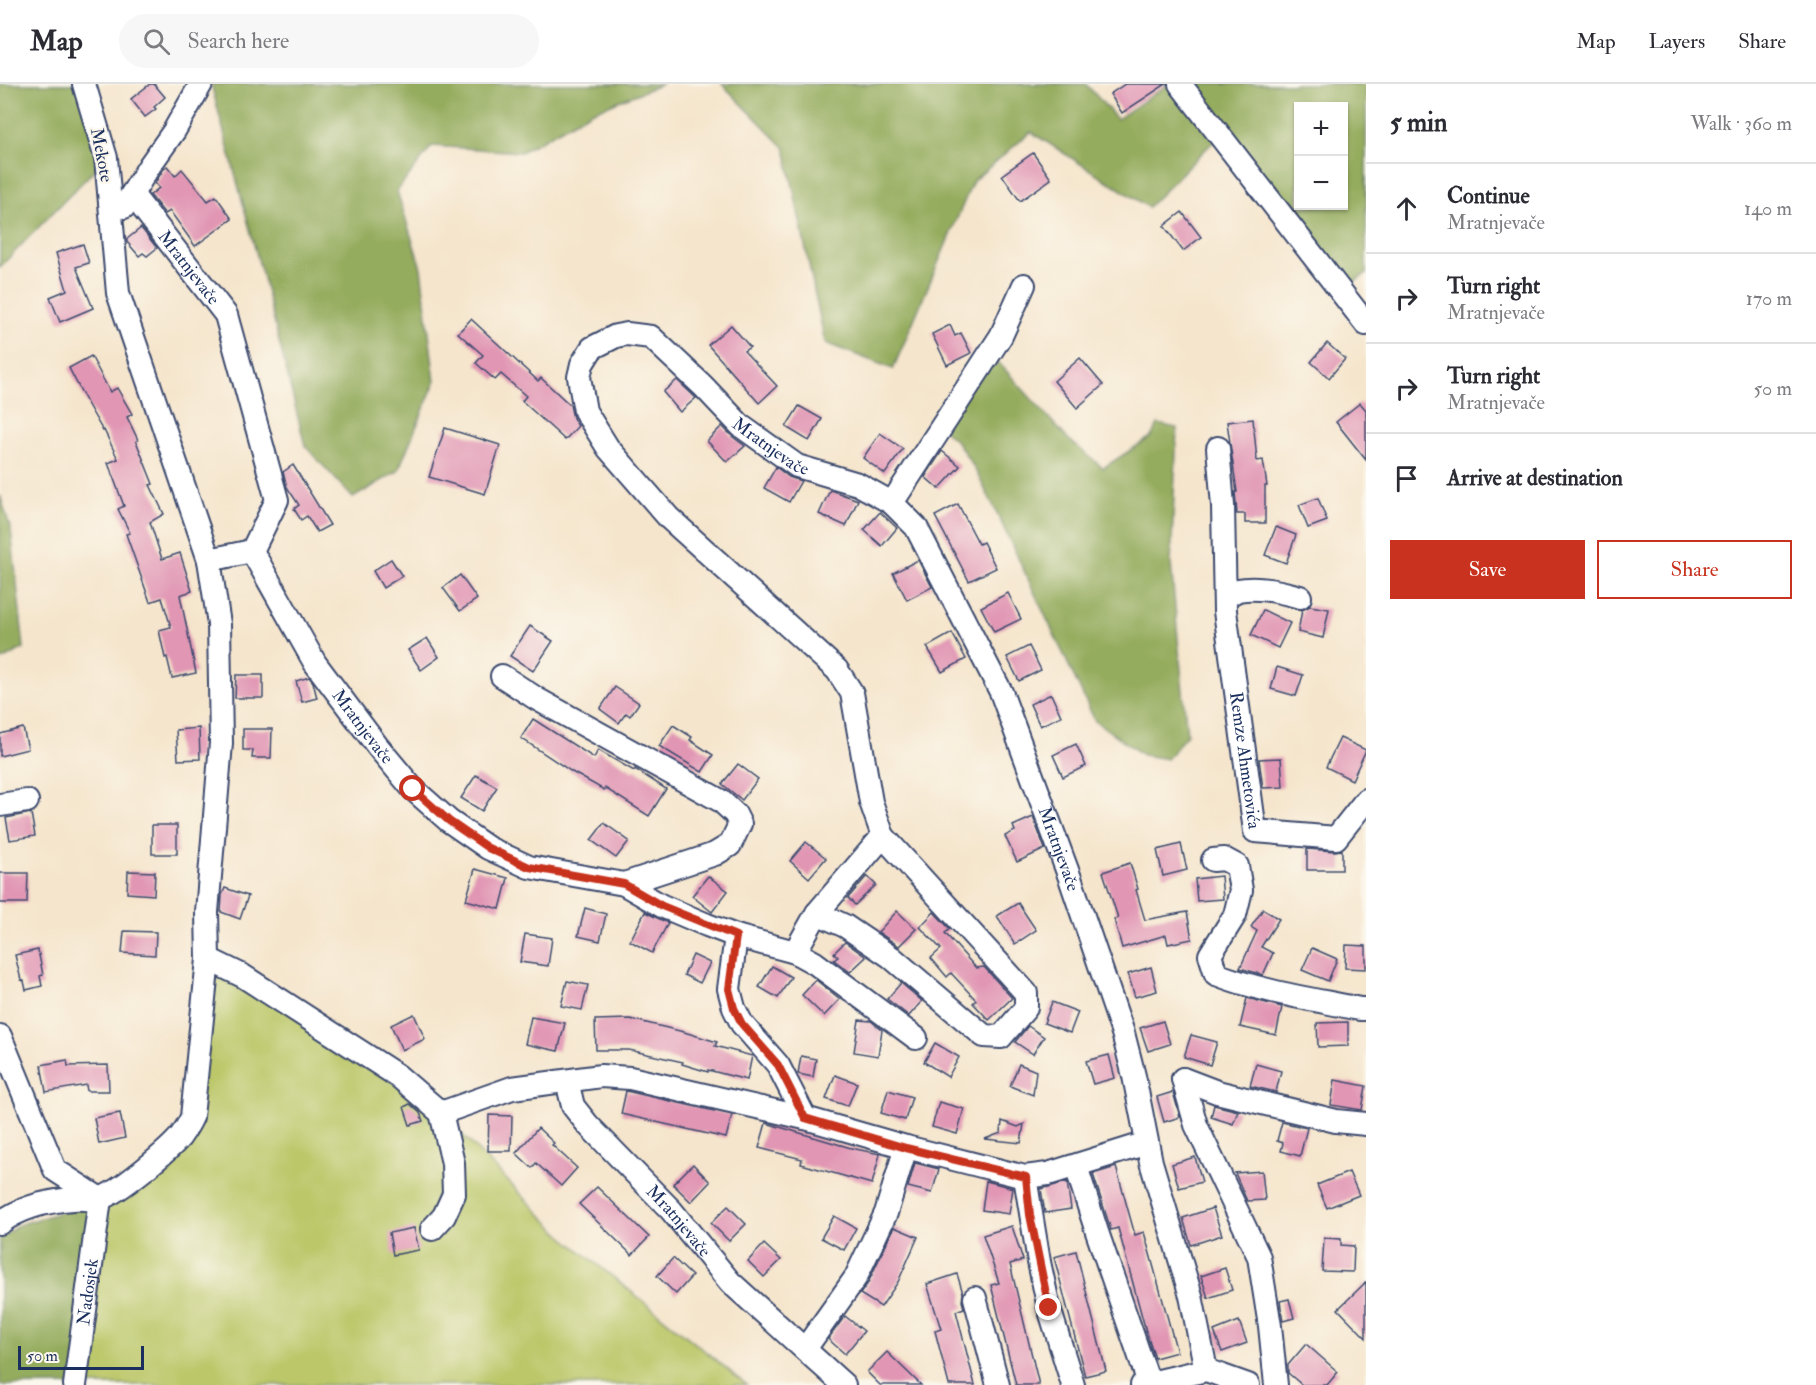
<!DOCTYPE html>
<html lang="en">
<head>
<meta charset="utf-8">
<style>
  :root { --surface:#fff; --page:#f7f7f7; --text:#2b2b33; --muted:#7c7c81; --line:#e1e1e2; --accent:#c8321e }
  body { margin:0; font-family:"IM FELL Double Pica",serif; background:var(--page); color:var(--text) }
  .controls { position:absolute; right:18px; top:18px; display:grid; overflow:hidden; border-radius:0px; box-shadow:0 2px 4px #0004 }
  .controls button { width:54px; height:54px; display:grid; place-items:center; padding:0; border:0; border-bottom:2px solid var(--line); background:var(--surface); color:var(--text); font:30px sans-serif }
  .scale { position:absolute; left:18px; bottom:15px; width:126px; box-sizing:border-box; padding-left:6px; border:3px solid #1b2f5e; border-top:0; font-size:16px; line-height:21px; white-space:nowrap; color:#1b2f5e; -webkit-text-stroke:4px #fbf7ec; paint-order:stroke }
  .stop { position:absolute; width:18px; height:18px; margin:-14px; border:4px solid #c8321e; border-radius:50%; background:#fff }
  .stop.end { background:#c8321e; border-color:#fff; box-shadow:0 2px 6px #0008 }
  .list { margin:0; padding:0; list-style:none }
  h2 { display:flex; justify-content:space-between; align-items:center; height:78px; margin:0; padding:0 24px; font-size:26px }
  h2 small { font-size:20px; font-weight:400; color:var(--muted) }
  .list li { display:grid; grid-template-columns:39px 1fr auto; gap:18px; align-items:center; box-sizing:border-box; height:90px; padding:0 24px; border-top:2px solid var(--line) }
  .list b { display:block; font-size:22px; white-space:nowrap }
  .list p { margin:0; font-size:20px; white-space:nowrap; color:var(--muted) }
  .list em { font-size:20px; font-style:normal; color:var(--muted) }
  .actions { display:flex; gap:12px; padding:18px 24px }
  .actions a { flex:1; padding:14px 0; border:2px solid var(--accent); border-radius:0px; text-align:center; font-size:21px; color:var(--accent) }
  .actions .main { background:var(--accent); color:#fff }
  .icon { flex:none; width:33px; height:33px; fill:none; stroke:currentColor; stroke-width:2; stroke-linecap:round; stroke-linejoin:round }
  .map { position:relative; flex:none; width:1366px; height:1301px; overflow:hidden }
  header { display:flex; align-items:center; gap:36px; box-sizing:border-box; height:84px; padding:0 30px; background:var(--surface); border-bottom:2px solid var(--line) }
  header strong { font-size:28px }
  nav { display:flex; gap:33px; margin-inline-start:auto; font-size:21px }
  .search { width:420px; height:54px; background:var(--page); display:flex; align-items:center; gap:15px; box-sizing:border-box; padding:0 21px; border-radius:33px; color:var(--muted); font-size:22px }
  main { display:flex }
  aside { flex:1; background:var(--surface) }
  .map>svg:first-child { display:block }
  .green { fill:#bbc769; stroke:#6b7b64; stroke-width:1.5 }
  .forest { fill:#94ac5d; stroke:#586e5e; stroke-width:1.5; fill-rule:evenodd }
  .building { fill:#e196b4 }
  .lines { fill:none; stroke-linecap:round; stroke-linejoin:round }
  .minor-casing { stroke:#3c4a6e; stroke-width:26 }
  .minor { stroke:#fff; stroke-width:22 }
  .route { stroke:#c8321e; stroke-width:8 }
  .labels { text-anchor:middle; stroke-width:4.5; stroke-linejoin:round; paint-order:stroke }
  .street-label { font-size:18px; fill:#1b2f5e; stroke:#fbf7ec }
</style>
</head>
<body>
<header>
<strong>Map</strong>
<div class="search"><svg class="icon" aria-label="search" viewBox="0 0 24 24"><circle cx="10" cy="10" r="6"/><path d="M15 15l6 6"/></svg>Search here</div>
<nav><a>Map</a><a>Layers</a><a>Share</a></nav>
</header>
<main>
<div class="map">
<svg width="1366" height="1301" viewBox="0 0 1366 1301">
  <rect width="100%" height="100%" fill="#fbf7ec"/>
  <filter id="ink" filterUnits="userSpaceOnUse"><feTurbulence type="fractalNoise" baseFrequency=".0167" numOctaves="2"/><feDisplacementMap in="SourceGraphic" scale="12" xChannelSelector="R" yChannelSelector="G"/><feConvolveMatrix kernelMatrix="1 2 1 2 8 2 1 2 1" color-interpolation-filters="sRGB"/></filter>
  <filter id="wash" filterUnits="userSpaceOnUse"><feTurbulence type="fractalNoise" baseFrequency=".008" numOctaves="4" result="noise"/><feDisplacementMap in="SourceGraphic" scale="24" xChannelSelector="R" yChannelSelector="G"/><feGaussianBlur stdDeviation="1.35" result="paint"/><feColorMatrix in="noise" values="0 0 0 0 0 0 0 0 0 0 0 0 0 0 0 0 0 1.4 0 .05"/><feComposite in="paint" operator="in"/></filter>
  <g filter="url(#wash)">
    <rect width="100%" height="100%" fill="#f5e5cc"/>
    <path class="green" d="M208,875L441,1029L561,1151L747,1301H75L100,1115L179,1055Z"/>
    <g class="forest">
      <path d="M0,0H84L106,74L0,183Z"/>
      <path d="M211,0H662L591,28L521,68L432,62L397,107L421,184L435,298L398,387L353,414L305,362L267,209Z"/>
      <path d="M722,0H1086L1117,35L1169,0H1366V190L1340,207L1220,51L1148,123L1031,48L973,97L893,285L825,259L785,64ZM1298,22H1344V122H1298Z"/>
      <path d="M990,269L1067,354L1103,384L1151,353L1158,340L1177,344L1171,480L1187,650L1167,675L1143,671L1095,637L993,421L973,382L958,359L942,344Z"/>
      <path d="M0,411L11,446L24,564L0,577Z"/>
      <path d="M85,1121L99,1147L83,1301H0V1155L18,1141Z"/>
    </g>
    <g id="blocks">
      <g class="building">
        <path d="M150,0H154L165,13L154,23L156,25L145,33L131,15Z"/>
        <path d="M1125,0H1166L1122,29L1110,10Z"/>
        <path d="M1033,69L1051,95L1020,117L1002,91Z"/>
        <path d="M167,82L175,92L182,85L208,117L216,112L232,135L195,162L170,127L165,130L150,111L159,104L155,99L163,86Z"/>
        <path d="M1182,128L1201,153L1183,167L1164,142Z"/>
        <path d="M141,144L157,164L147,172L143,169L139,172L127,158V155Z"/>
        <path d="M83,160L89,179L76,183L93,224L60,238L50,213L67,206L56,169Z"/>
        <path d="M471,235L538,297L541,294L570,321L573,334L578,342L565,356L522,317L526,312L501,290L495,296L476,279L483,271L458,249Z"/>
        <path d="M731,241L750,263L744,267L777,302L759,319L708,261Z"/>
        <path d="M950,241L955,252L961,249L971,269L947,281L932,250Z"/>
        <path d="M1327,259L1345,275L1329,294L1311,278Z"/>
        <path d="M91,272L110,308L117,304L132,330L127,333L138,356L136,357L153,400L150,401L164,430L150,438L162,475L180,469L192,507L180,511L196,589L172,594L167,573L165,574L159,546L171,543L162,514L150,518L126,450L130,449L118,425L124,422L108,379L118,375L104,346L103,347L88,321L69,284Z"/>
        <path d="M1080,274L1103,301L1077,324L1054,297Z"/>
        <path d="M677,296L696,314L680,328L663,308Z"/>
        <path d="M1360,319L1366,326V376L1336,338Z"/>
        <path d="M799,322L822,335L809,357L786,343Z"/>
        <path d="M1253,335L1257,377L1263,376L1267,402H1265V439H1245V430H1237L1235,408H1237L1227,338Z"/>
        <path d="M722,342L733,353L745,362L727,378L707,357Z"/>
        <path d="M445,344L500,361L485,410L429,393Z"/>
        <path d="M880,349L903,365L885,390L863,374Z"/>
        <path d="M942,367L960,382L939,405L925,393Z"/>
        <path d="M293,381L330,441L317,448L307,432L301,436L294,425L299,421L287,403L283,388Z"/>
        <path d="M776,383L789,393L801,397L789,418L764,404Z"/>
        <path d="M830,406L858,416L846,442L819,430Z"/>
        <path d="M1318,414L1327,437L1308,444L1299,421Z"/>
        <path d="M958,420L979,460L983,458L996,484L969,497L935,432Z"/>
        <path d="M880,428L897,444L882,462L864,446Z"/>
        <path d="M1276,443L1296,451L1286,479L1265,471Z"/>
        <path d="M391,475L402,492L383,504L373,487Z"/>
        <path d="M918,476L932,503L907,516L893,489Z"/>
        <path d="M460,491L477,515L460,527L443,504Z"/>
        <path d="M1008,509L1021,535L994,548L981,523Z"/>
        <path d="M1310,522L1329,525L1323,554L1298,548L1302,526Z"/>
        <path d="M1263,526L1290,539L1278,564L1251,551Z"/>
        <path d="M530,542L553,557L533,587L510,572Z"/>
        <path d="M952,549L966,575L942,588L927,563Z"/>
        <path d="M427,554L439,573L421,586L408,566Z"/>
        <path d="M1029,562L1041,586L1019,597L1007,573Z"/>
        <path d="M1277,583L1303,591L1296,612L1271,605Z"/>
        <path d="M236,591H263V614H235Z"/>
        <path d="M309,593L313,598L317,614L302,618L296,597Z"/>
        <path d="M615,603L639,619L630,632L626,629L619,639L600,625Z"/>
        <path d="M1051,610L1061,632L1040,642L1030,620Z"/>
        <path d="M533,635L594,674L598,666L634,687L635,685L666,705L649,732L605,704L604,706L572,688L521,654Z"/>
        <path d="M673,641L692,653L690,656L713,671L702,688L659,662Z"/>
        <path d="M23,644L28,665L0,672V650Z"/>
        <path d="M199,644L200,675L178,676L176,646Z"/>
        <path d="M243,645H272L271,674H252L253,666H243Z"/>
        <path d="M1340,654L1366,666L1352,696L1326,683Z"/>
        <path d="M1076,660L1086,682L1063,693L1053,671Z"/>
        <path d="M1281,674L1283,703L1263,704L1259,675Z"/>
        <path d="M738,680L758,695L742,716L722,700Z"/>
        <path d="M476,691L497,703L482,727L461,714Z"/>
        <path d="M31,729L35,752L10,756L6,734Z"/>
        <path d="M1033,733L1045,765L1017,778L1005,752L1015,747L1013,742Z"/>
        <path d="M604,739L629,757L616,774L591,756Z"/>
        <rect x="152" y="741" width="25" height="29"/>
        <path d="M806,758L826,774L809,794L790,777Z"/>
        <path d="M1181,760L1187,786L1163,792L1157,766Z"/>
        <path d="M1307,765L1335,767L1342,766V786H1307Z"/>
        <path d="M1130,779L1138,805L1136,806L1145,836L1187,828L1192,855L1168,860L1166,851L1122,864L1114,835L1118,834L1103,788Z"/>
        <path d="M475,785L508,794L500,825L466,816Z"/>
        <path d="M128,787L155,788L154,811L127,809Z"/>
        <path d="M0,789H28L27,819H0Z"/>
        <path d="M708,792L728,807L712,828L692,812Z"/>
        <path d="M867,792L876,801L855,821L848,814Z"/>
        <path d="M1221,792L1223,815L1197,817L1195,795Z"/>
        <path d="M225,804L248,812L240,835L221,828L222,811Z"/>
        <path d="M1018,819L1036,846L1015,860L997,832Z"/>
        <path d="M585,824L606,830L600,857L578,852Z"/>
        <path d="M1263,825L1279,835L1261,863L1273,869L1263,891L1240,884L1257,847L1251,843Z"/>
        <path d="M897,827L916,845L899,862L878,848Z"/>
        <path d="M645,828L668,839L652,869L630,857Z"/>
        <path d="M934,828L950,845L945,849L976,884L984,883L1012,914L989,936L973,919L976,916L951,889L947,893L931,874L941,865L920,843Z"/>
        <path d="M124,847L156,848L155,871L122,869Z"/>
        <path d="M525,850L552,854L548,882L520,878Z"/>
        <path d="M845,858L866,873L850,888L834,876L838,873L834,869Z"/>
        <path d="M1346,861L1366,862V885L1345,884Z"/>
        <path d="M1312,864L1337,875L1328,897L1302,886Z"/>
        <path d="M38,866L43,891L40,892L42,902L26,906L24,897L21,896L15,871Z"/>
        <path d="M693,871L710,879L700,899L684,891Z"/>
        <path d="M772,882L791,893L778,914L759,903Z"/>
        <path d="M1151,883L1157,907L1135,913L1128,890Z"/>
        <path d="M816,896L840,915L824,932L802,911Z"/>
        <path d="M567,897L588,901L582,926L561,922Z"/>
        <path d="M901,899L922,917L909,932L887,915Z"/>
        <path d="M1247,914L1282,923L1276,951L1240,943Z"/>
        <path d="M1052,918L1078,928L1070,949L1044,939Z"/>
        <path d="M414,930L425,955L402,966L391,941Z"/>
        <path d="M531,933L565,939L558,967L525,960Z"/>
        <path d="M630,935L684,948L717,958L715,962L752,972L747,996L708,986V988L682,980L683,978L629,966H596L595,936Z"/>
        <path d="M859,936L871,937L882,946L878,972L854,968Z"/>
        <path d="M1163,937L1170,960L1148,967L1140,944Z"/>
        <path d="M1348,938V962L1318,963L1317,939Z"/>
        <path d="M1028,942L1044,953L1033,970L1015,958Z"/>
        <path d="M1191,951L1217,958L1210,981L1184,973Z"/>
        <path d="M935,959L959,973L948,993L924,978Z"/>
        <path d="M1109,971L1115,994L1093,1000L1086,977Z"/>
        <path d="M801,972L816,975L813,993L798,990Z"/>
        <path d="M67,976L68,982L108,981L109,1007H87L86,1001L46,1008L41,981Z"/>
        <path d="M1019,980L1036,987L1033,1011L1010,1002Z"/>
        <path d="M1256,980L1281,987L1276,1008L1250,1002Z"/>
        <path d="M835,991L857,999L848,1022L826,1015Z"/>
        <path d="M1335,996L1366,1002L1362,1026L1331,1021Z"/>
        <path d="M888,1006L912,1013L905,1036L881,1029Z"/>
        <path d="M626,1007L732,1031L726,1054L621,1030Z"/>
        <path d="M1173,1008L1180,1033L1164,1038L1157,1013Z"/>
        <path d="M939,1018L964,1025L957,1050L932,1043Z"/>
        <path d="M410,1020L420,1029L423,1037L410,1041L404,1023Z"/>
        <path d="M1214,1021L1238,1027L1233,1040L1211,1033Z"/>
        <path d="M120,1029L125,1054L99,1060L94,1034Z"/>
        <path d="M489,1031L512,1032L511,1067H488Z"/>
        <path d="M1002,1037L1018,1043L1024,1040L1021,1059L985,1055L1001,1049Z"/>
        <path d="M1282,1038L1307,1044L1300,1072L1281,1067L1283,1059L1277,1057Z"/>
        <path d="M766,1039L851,1064L880,1070L872,1100L801,1080L802,1075L759,1064Z"/>
        <path d="M538,1044L554,1059L552,1061L577,1084L561,1102L536,1079L532,1084L516,1069Z"/>
        <path d="M1195,1073L1202,1098L1179,1104L1172,1080Z"/>
        <path d="M915,1079L939,1085L932,1109L908,1103Z"/>
        <path d="M693,1080L710,1098L691,1118L673,1100Z"/>
        <path d="M1116,1083L1135,1151L1144,1148L1177,1268L1155,1274L1147,1251L1118,1144L1111,1146L1093,1090Z"/>
        <path d="M1262,1087L1265,1116L1247,1117L1235,1089Z"/>
        <path d="M1349,1088L1359,1111L1327,1124L1317,1101Z"/>
        <path d="M986,1097L1013,1104L1009,1130L982,1126Z"/>
        <path d="M1067,1098L1071,1125L1045,1129L1041,1105Z"/>
        <path d="M597,1103L649,1153L632,1171L579,1120Z"/>
        <path d="M728,1122L746,1140L729,1157L711,1139Z"/>
        <path d="M1213,1124L1222,1151L1191,1161L1183,1134Z"/>
        <path d="M834,1132L856,1144L844,1166L821,1154Z"/>
        <path d="M1012,1142L1023,1176L1010,1180L1039,1301H1016L991,1201L999,1199L983,1151Z"/>
        <path d="M894,1143L918,1153L898,1198L881,1223L860,1210L868,1199Z"/>
        <path d="M414,1144L419,1166L393,1171L389,1149Z"/>
        <path d="M1324,1154L1341,1155V1161L1354,1162L1353,1188L1322,1187Z"/>
        <path d="M764,1160L781,1176L764,1193L748,1177Z"/>
        <path d="M1076,1167L1106,1287L1085,1292L1054,1173Z"/>
        <path d="M673,1174L692,1192L676,1210L657,1192Z"/>
        <path d="M1225,1184L1232,1206L1208,1214L1201,1192Z"/>
        <path d="M957,1190L963,1209L962,1217L964,1224L956,1227L975,1301H949L935,1247L941,1245L927,1200Z"/>
        <path d="M1366,1198V1254L1338,1225Z"/>
        <path d="M1289,1215L1294,1234L1283,1237L1280,1217Z"/>
        <path d="M845,1232L864,1247L845,1270L828,1255Z"/>
        <path d="M1239,1237L1247,1259L1222,1268L1214,1247Z"/>
        <path d="M1306,1260L1338,1288L1327,1301H1302L1288,1289V1281Z"/>
        <path d="M887,1268L921,1301H880L867,1288Z"/>
      </g>
    </g>
  </g>
  <g filter="url(#ink)">
    <use href="#blocks" fill-opacity="0" stroke="#3c4a6e" stroke-width="1.5"/>
    <g class="lines">
      <defs>
        <g id="minor">
          <path d="M1180,0L1366,240"/>
          <path id="s1" d="M132,110L226,231L277,416L252,467"/>
          <path d="M124,123L150,81L174,47L201,0"/>
          <path id="s2" d="M1218,364L1223,422L1225,527L1255,747L1336,754L1366,716"/>
          <path d="M892,419L1001,252L1024,201"/>
          <path id="s3" d="M252,467L315,579L378,663L413,705L449,737L488,764L529,783L624,800L662,822L707,841L736,852L795,868L815,879L916,954"/>
          <path d="M209,476L252,467"/>
          <path d="M1225,513C1229,511 1234,508 1238,506C1257,502 1283,508 1300,513"/>
          <path d="M502,592L537,615L721,717L735,730L740,740L730,761L715,770L624,800"/>
          <path d="M0,721L27,717"/>
          <path d="M1213,776L1224,775L1237,782L1241,806L1235,831L1210,871L1216,890C1262,908 1312,915 1360,925H1366"/>
          <path id="s4" d="M817,829L845,842L891,873L984,952L1001,953L1026,924V909L883,752L871,718L852,609L837,586L669,434L608,364L585,327L579,293L582,280L592,264L616,252L627,250L651,253L703,302L741,342L797,382L858,400L892,419L916,443L1001,608L1070,794L1123,949L1134,992L1151,1078L1191,1212L1206,1286"/>
          <path d="M736,852L729,905L734,924L742,940L778,981L805,1034"/>
          <path d="M795,868L817,829L883,752"/>
          <path d="M208,875L243,892L398,992L441,1029L453,1079L454,1110L444,1132L432,1145"/>
          <path d="M0,952L55,1086L100,1115"/>
          <path d="M1183,995L1196,1041L1259,1173L1270,1242L1276,1301"/>
          <path d="M1183,995L1217,1008L1336,1037L1366,1040"/>
          <path id="s5" d="M567,997L573,1022L588,1041L671,1126L730,1198L844,1301"/>
          <path d="M441,1029L512,1004L601,992L630,994L805,1034L906,1063L1025,1093L1048,1090L1147,1059"/>
          <path d="M1076,1082L1097,1148L1149,1299"/>
          <path d="M1025,1093L1039,1178L1049,1224L1073,1301"/>
          <path d="M0,1139C21,1123 48,1117 73,1115C82,1114 93,1117 101,1114C118,1109 168,1067 180,1053C185,1046 189,1040 192,1033L208,875L207,828L221,659L219,540L209,476L118,209L106,74L84,0"/>
          <path d="M975,1214L998,1301"/>
          <path d="M805,1265L856,1193L886,1129L906,1063"/>
          <path id="s6" d="M75,1301L100,1115"/>
          <path d="M1142,1301L1206,1286L1248,1301"/>
        </g>
      </defs>
      <use href="#minor" class="minor-casing"/>
      <use href="#minor" class="minor"/>
    </g>
  </g>
  <g class="lines" filter="url(#ink)">
    <path class="route" d="M413,705L449,737L488,764L529,783L624,800L662,822L736,852L729,905L734,924L742,940L778,981L805,1034L906,1064L1026,1093L1030,1131L1049,1224"/>
  </g>
  <g class="labels">
    <g class="street-label">
      <text transform="translate(102 71) rotate(79)" y="6">Mekote</text>
      <text dy="6" stroke="none"><textPath href="#s1" startOffset="93">Mratnjevače</textPath></text>
      <text dy="6" stroke="none"><textPath href="#s4" startOffset="1320">Mratnjevače</textPath></text>
      <text dy="6" stroke="none"><textPath href="#s3" startOffset="208">Mratnjevače</textPath></text>
      <text dy="6" stroke="none"><textPath href="#s2" startOffset="314">Remze Ahmetovića</textPath></text>
      <text dy="6" stroke="none"><textPath href="#s4" startOffset="1842">Mratnjevače</textPath></text>
      <text dy="6" stroke="none"><textPath href="#s5" startOffset="182">Mratnjevače</textPath></text>
      <text dy="6" stroke="none"><textPath href="#s6" startOffset="94">Nadosjek</textPath></text>
    </g>
  </g>
</svg>
<div class="controls">
<button>+</button>
<button>−</button>
</div>
<div class="scale">50 m</div>
<div class="stop" style="left:413px;top:705px"></div>
<div class="stop end" style="left:1049px;top:1224px"></div>
</div>
<aside>
<h2>5 min<small>Walk · 360 m</small></h2>
<ul class="list">
<li><svg class="icon" aria-label="ahead" viewBox="0 0 24 24"><path d="M12 20V5M6 11l6-6 6 6"/></svg><div><b>Continue</b><p>Mratnjevače</p></div><em>140 m</em></li>
<li><svg class="icon" aria-label="right" viewBox="0 0 24 24"><path d="M7 20v-9h11M14 6l5 5-5 5"/></svg><div><b>Turn right</b><p>Mratnjevače</p></div><em>170 m</em></li>
<li><svg class="icon" aria-label="right" viewBox="0 0 24 24"><path d="M7 20v-9h11M14 6l5 5-5 5"/></svg><div><b>Turn right</b><p>Mratnjevače</p></div><em>50 m</em></li>
<li><svg class="icon" aria-label="arrive" viewBox="0 0 24 24"><path d="M6 21V4h12l-3 4 3 4H6"/></svg><div><b>Arrive at destination</b></div></li>
</ul>
<div class="actions"><a class="main">Save</a><a>Share</a></div>
</aside>
</main>
</body>
</html>
